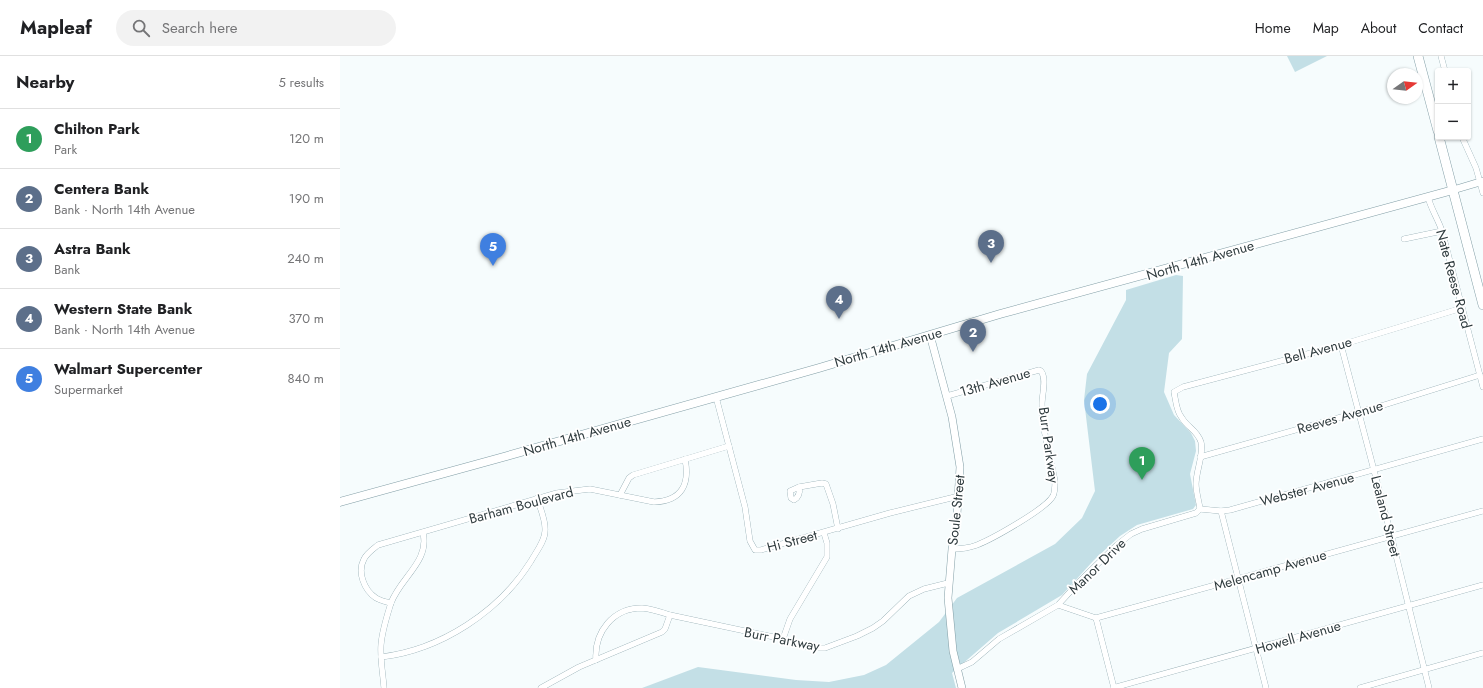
<!DOCTYPE html>
<html lang="en">
<head>
<meta charset="utf-8">
<style>
  :root { --surface:#fff; --page:#f2f2f2; --text:#202124; --muted:#757577; --line:#e0e0e0; --accent:#ea580c }
  body { margin:0; font-family:Jost,sans-serif; background:var(--page); color:var(--text) }
  .controls { position:absolute; right:12px; top:12px; display:grid; overflow:hidden; border-radius:4px; box-shadow:0 1px 3px #0004 }
  .controls button { width:36px; height:36px; display:grid; place-items:center; padding:0; border:0; border-bottom:1px solid var(--line); background:var(--surface); color:var(--text); font:20px sans-serif }
  .compass { position:absolute; left:1047px; top:12px; width:36px; height:36px; border-radius:50%; background:var(--surface); box-shadow:0 1px 3px #0004; rotate:75deg }
  .you { position:absolute; left:760px; top:348px; width:14px; height:14px; margin:-10px; border:3px solid #fff; border-radius:50%; background:#1a73e8; box-shadow:0 0 0 6px #1a73e833 }
  .badge { display:grid; place-items:center; width:26px; height:26px; border-radius:50%; background:var(--accent); color:#fff; font-size:13px; font-weight:700 }
  .pin { position:absolute; translate:-50% -33px; filter:drop-shadow(0 1px 2px #0008) }
  .pin::after { content:''; position:absolute; top:21px; width:14px; height:12px; background:inherit; clip-path:polygon(0 0,100% 0,50% 100%) }
  .list { margin:0; padding:0; list-style:none }
  h2 { display:flex; justify-content:space-between; align-items:center; height:52px; margin:0; padding:0 16px; font-size:17px }
  h2 small { font-size:13px; font-weight:400; color:var(--muted) }
  .list li { display:grid; grid-template-columns:26px 1fr auto; gap:12px; align-items:center; box-sizing:border-box; height:60px; padding:0 16px; border-top:1px solid var(--line) }
  .list b { display:block; font-size:15px; white-space:nowrap }
  .list p { margin:0; font-size:13px; white-space:nowrap; color:var(--muted) }
  .list em { font-size:13px; font-style:normal; color:var(--muted) }
  .icon { flex:none; width:22px; height:22px; fill:none; stroke:currentColor; stroke-width:2; stroke-linecap:round; stroke-linejoin:round }
  .map { position:relative; flex:none; width:1143px; height:632px; overflow:hidden }
  header { display:flex; align-items:center; gap:24px; box-sizing:border-box; height:56px; padding:0 20px; background:var(--surface); border-bottom:1px solid var(--line) }
  header strong { font-size:19px }
  nav { display:flex; gap:22px; margin-inline-start:auto; font-size:14px }
  .search { width:280px; height:36px; background:var(--page); display:flex; align-items:center; gap:10px; box-sizing:border-box; padding:0 14px; border-radius:22px; color:var(--muted); font-size:15px }
  main { display:flex }
  aside { flex:1; background:var(--surface) }
  .map>svg:first-child { display:block }
  .green { fill:#c3dfe6 }
  .lines { fill:none; stroke-linecap:round; stroke-linejoin:round }
  .minor-casing { stroke:#829ea6; stroke-width:6 }
  .tertiary-casing { stroke:#829ea6; stroke-width:8 }
  .secondary-casing { stroke:#829ea6; stroke-width:9 }
  .trunk-casing { stroke:#829ea6; stroke-width:10 }
  .minor { stroke:#fff; stroke-width:5.5 }
  .tertiary { stroke:#fff; stroke-width:7 }
  .secondary { stroke:#fff; stroke-width:8 }
  .trunk { stroke:#fff; stroke-width:9 }
  .labels { text-anchor:middle; stroke-width:3.5; stroke-linejoin:round; paint-order:stroke }
  .street-label { font-size:14px; fill:#303c3f; stroke:#fff }
</style>
</head>
<body>
<header>
<strong>Mapleaf</strong>
<div class="search"><svg class="icon" aria-label="search" viewBox="0 0 24 24"><circle cx="10" cy="10" r="6"/><path d="M15 15l6 6"/></svg>Search here</div>
<nav><a>Home</a><a>Map</a><a>About</a><a>Contact</a></nav>
</header>
<main>
<aside>
<h2>Nearby<small>5 results</small></h2>
<ul class="list">
<li><span class="badge" style="background:#2e9e5b">1</span><div><b>Chilton Park</b><p>Park</p></div><em>120 m</em></li>
<li><span class="badge" style="background:#5c6f8a">2</span><div><b>Centera Bank</b><p>Bank · North 14th Avenue</p></div><em>190 m</em></li>
<li><span class="badge" style="background:#5c6f8a">3</span><div><b>Astra Bank</b><p>Bank</p></div><em>240 m</em></li>
<li><span class="badge" style="background:#5c6f8a">4</span><div><b>Western State Bank</b><p>Bank · North 14th Avenue</p></div><em>370 m</em></li>
<li><span class="badge" style="background:#3f7fe0">5</span><div><b>Walmart Supercenter</b><p>Supermarket</p></div><em>840 m</em></li>
</ul>
</aside>
<div class="map">
<svg width="1143" height="632" viewBox="0 0 1143 632">
  <rect width="100%" height="100%" fill="#f6fcfd"/>
  <g class="green">
    <path d="M947,0H987L955,16Z"/>
    <path d="M836,219L843,220L842,283L829,297L824,336L834,359L851,377L855,385L856,395L850,418L856,449L853,453L797,469L780,480L754,504L722,539L658,577L612,617L616,632H302L358,611L456,624L489,626L524,619L546,609L599,566L617,542L715,488L742,462L755,435L744,344L747,318L786,244V234Z"/>
  </g>
  <g class="lines">
    <defs>
      <g id="minor">
        <path d="M1101,0L1105,15"/>
        <path d="M1122,81L1136,112L1143,137"/>
        <path d="M1088,141C1091,153 1098,163 1102,175L1143,331"/>
        <path d="M1064,183L1102,175"/>
        <path d="M1001,289L1051,479L1089,632"/>
        <path d="M607,340L699,314L701,315C707,323 702,338 702,348C702,374 710,400 715,425C715,431 715,436 713,440C706,453 652,483 637,489C629,492 620,493 612,493"/>
        <path d="M376,341L405,451L410,485L415,494H421L550,457L619,440"/>
        <path d="M860,401L1044,349L1140,319"/>
        <path d="M459,431L482,427L486,428L493,448L498,473"/>
        <path d="M459,431C460,436 459,441 454,444L451,442L450,435Z"/>
        <path d="M280,439L289,422L293,419L389,390"/>
        <path d="M860,453L881,455L890,454L1143,383"/>
        <path d="M881,455L926,632"/>
        <path d="M51,547C47,546 41,545 36,542C24,534 17,516 24,503C27,497 33,493 38,489L217,437L250,433L314,446C342,445 350,428 345,403"/>
        <path d="M718,549L756,562L1143,455"/>
        <path d="M756,562L774,632"/>
        <path d="M443,583L450,563L487,501V487L484,477"/>
        <path d="M41,601C101,594 160,555 191,505C196,496 205,485 205,475C206,464 200,452 197,442"/>
        <path d="M256,604C254,576 273,552 302,552C312,553 321,556 330,559L443,583L468,591L478,592H485L517,580L533,572L543,565L569,540L584,533L608,527"/>
        <path d="M617,613L632,606L659,583L718,549L739,526L777,489L791,478L802,473L856,457L860,453C859,445 856,436 856,428C856,415 864,398 861,386C857,374 848,372 842,362C836,355 836,345 834,336L843,331L1001,289L1122,252"/>
        <path d="M44,632C43,618 40,603 41,589C42,575 47,560 51,547C60,522 90,505 83,477"/>
        <path d="M201,632L239,611L322,576L325,573L330,559"/>
        <path d="M773,632L1143,529"/>
        <path d="M1020,632L1143,597"/>
      </g>
      <g id="tertiary">
        <path d="M1113,134L1143,125"/>
        <path d="M590,279L612,361L620,411L616,474L612,493L608,542L613,595L622,632"/>
      </g>
      <path id="secondary" d="M0,446L167,400L479,312L660,258L1113,134"/>
      <g id="trunk">
        <path d="M1078,0L1098,75"/>
        <path d="M1099,81L1143,249"/>
      </g>
    </defs>
    <use href="#minor" class="minor-casing"/>
    <use href="#tertiary" class="tertiary-casing"/>
    <use href="#secondary" class="secondary-casing"/>
    <use href="#trunk" class="trunk-casing"/>
    <use href="#minor" class="minor"/>
    <use href="#tertiary" class="tertiary"/>
    <use href="#secondary" class="secondary"/>
    <use href="#trunk" class="trunk"/>
  </g>
  <g class="labels">
    <g class="street-label">
      <text transform="translate(860 204) rotate(-16)" y="5">North 14th Avenue</text>
      <text transform="translate(1114 223) rotate(75)" y="5">Nate Reese Road</text>
      <text transform="translate(548 291) rotate(-16)" y="5">North 14th Avenue</text>
      <text transform="translate(978 294) rotate(-15)" y="5">Bell Avenue</text>
      <text transform="translate(655 326) rotate(-16)" y="5">13th Avenue</text>
      <text transform="translate(1000 361) rotate(-16)" y="5">Reeves Avenue</text>
      <text transform="translate(237 380) rotate(-16)" y="5">North 14th Avenue</text>
      <text transform="translate(709 389) rotate(82)" y="5">Burr Parkway</text>
      <text transform="translate(967 433) rotate(-15)" y="5">Webster Avenue</text>
      <text transform="translate(181 449) rotate(-15)" y="5">Barham Boulevard</text>
      <text transform="translate(616 454) rotate(-84)" y="5">Soule Street</text>
      <text transform="translate(1046 460) rotate(76)" y="5">Lealand Street</text>
      <text transform="translate(452 485) rotate(-15)" y="5">Hi Street</text>
      <text transform="translate(757 510) rotate(-44)" y="5">Manor Drive</text>
      <text transform="translate(930 514) rotate(-16)" y="5">Melencamp Avenue</text>
      <text transform="translate(958 581) rotate(-16)" y="5">Howell Avenue</text>
      <text transform="translate(442 583) rotate(11)" y="5">Burr Parkway</text>
    </g>
  </g>
</svg>
<div class="controls">
<button>+</button>
<button>−</button>
</div>
<svg class="compass" viewBox="-18 -18 36 36"><path d="M0-13l5 13h-10z" fill="#e53935"/><path d="M0 13l5-13h-10z" fill="#757577"/></svg>
<div class="you"></div>
<div class="pin badge" style="left:802px;top:424px;background:#2e9e5b">1</div>
<div class="pin badge" style="left:633px;top:296px;background:#5c6f8a">2</div>
<div class="pin badge" style="left:651px;top:207px;background:#5c6f8a">3</div>
<div class="pin badge" style="left:499px;top:263px;background:#5c6f8a">4</div>
<div class="pin badge" style="left:153px;top:210px;background:#3f7fe0">5</div>
</div>
</main>
</body>
</html>
